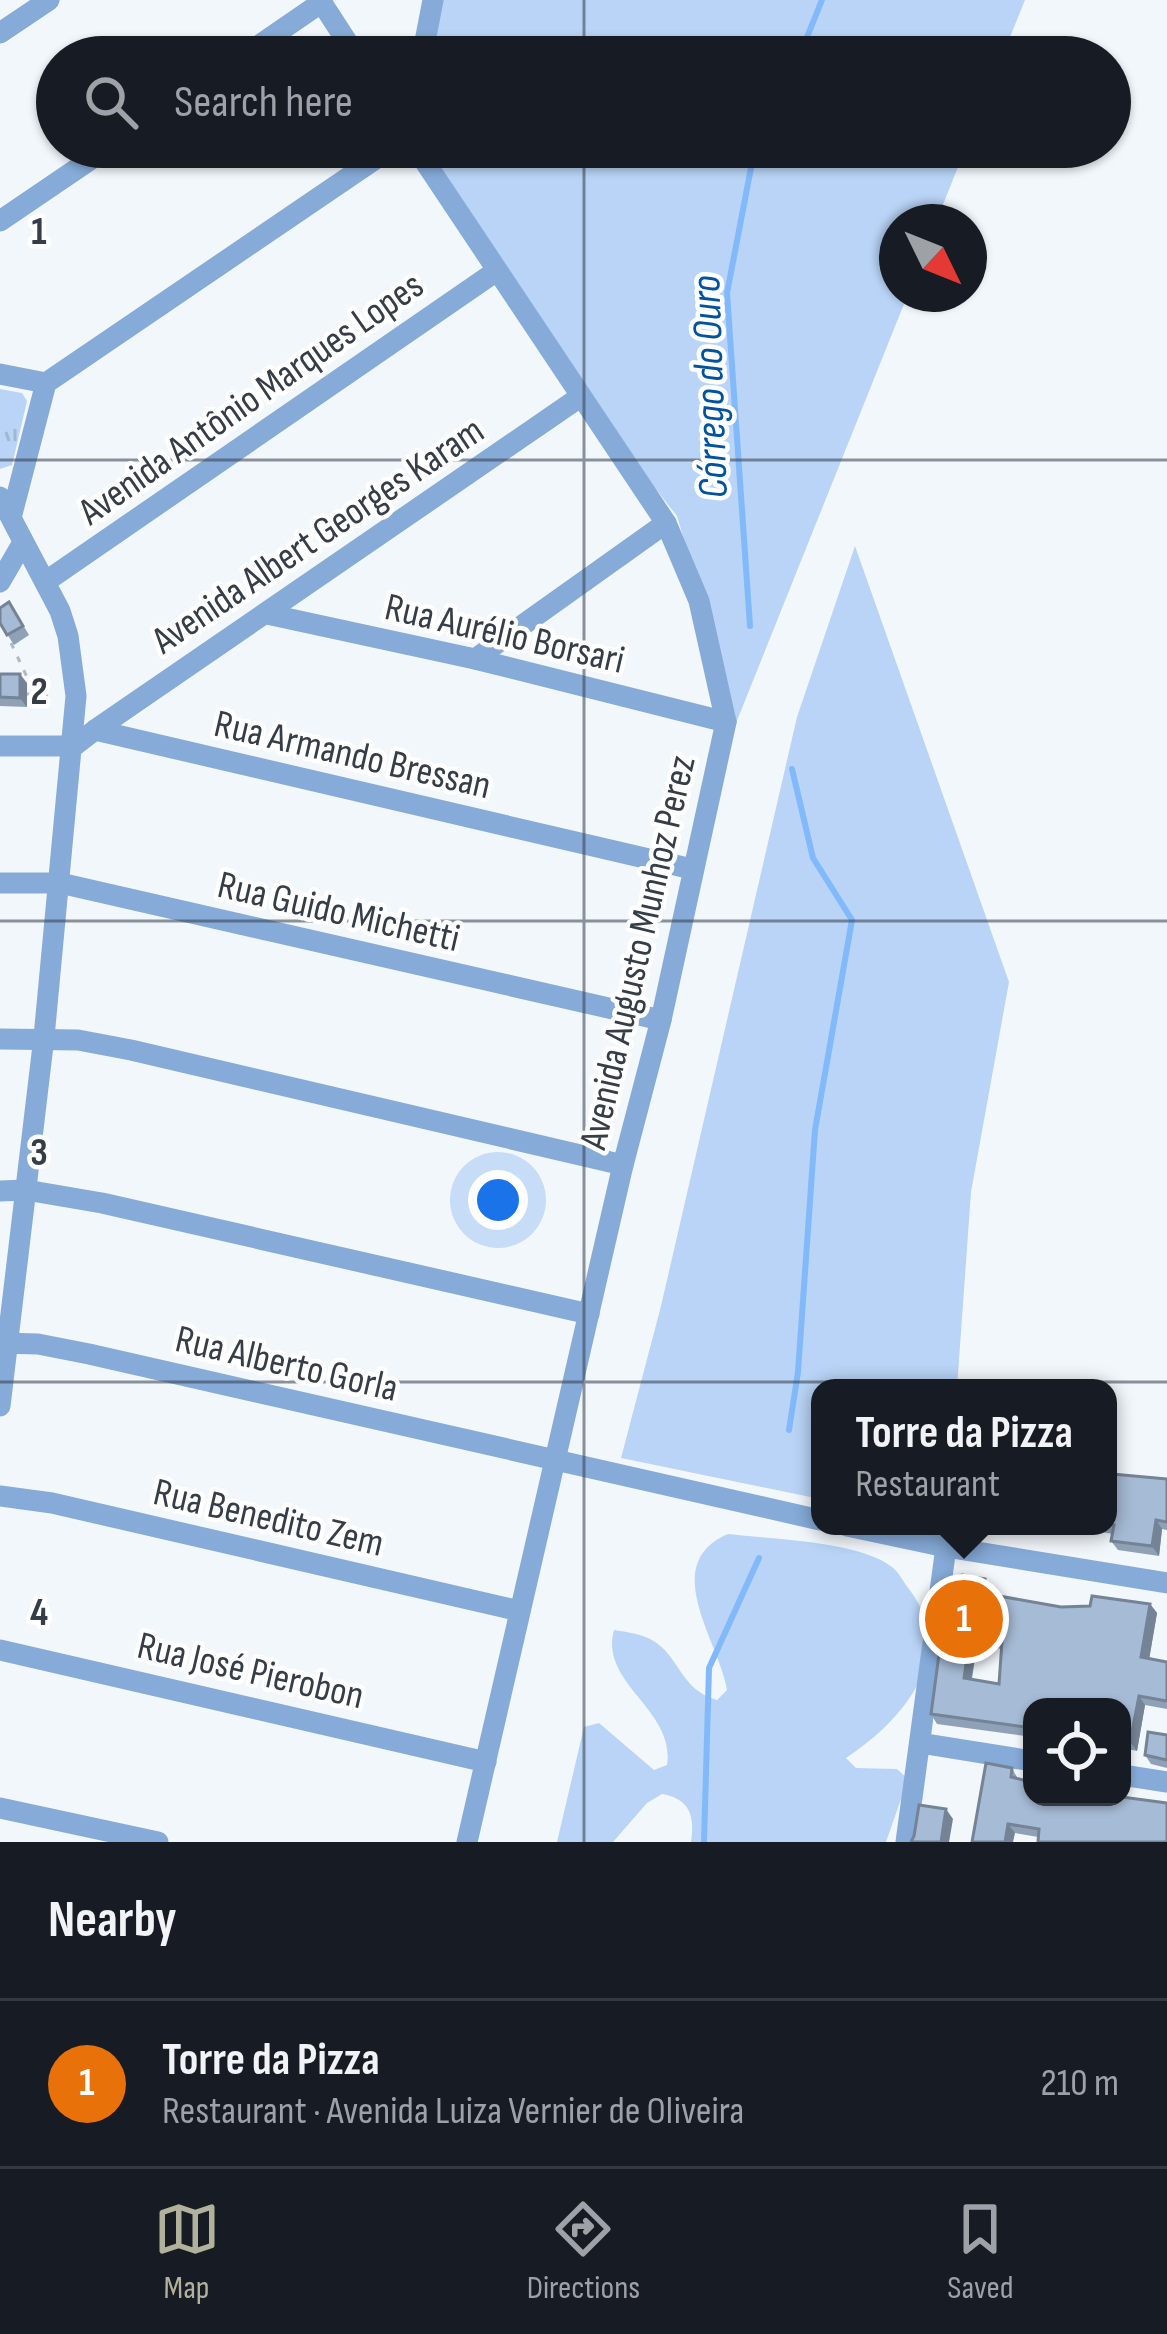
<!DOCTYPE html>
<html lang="en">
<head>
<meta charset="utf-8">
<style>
  :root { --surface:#171b24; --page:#242831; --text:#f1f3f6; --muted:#9ea1a6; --line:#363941; --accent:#b2b19c }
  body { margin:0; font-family:"Sofia Sans Condensed",sans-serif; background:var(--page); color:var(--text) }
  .controls { position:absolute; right:36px; bottom:36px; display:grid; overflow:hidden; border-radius:24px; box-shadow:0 3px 9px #0004 }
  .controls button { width:108px; height:108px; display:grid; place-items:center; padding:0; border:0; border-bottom:3px solid var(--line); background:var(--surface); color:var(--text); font:60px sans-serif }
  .compass { position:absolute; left:879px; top:204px; width:108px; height:108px; border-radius:50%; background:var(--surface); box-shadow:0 3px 9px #0004; rotate:133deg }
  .you { position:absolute; left:498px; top:1200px; width:42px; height:42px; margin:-30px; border:9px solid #fff; border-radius:50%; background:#1a73e8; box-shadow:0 0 0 18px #1a73e833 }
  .badge { display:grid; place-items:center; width:78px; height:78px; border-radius:50%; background:var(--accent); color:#fff; font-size:39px; font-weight:700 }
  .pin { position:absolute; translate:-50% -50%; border:6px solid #fff; box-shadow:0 3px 12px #0006 }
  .popup { position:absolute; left:811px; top:1379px; width:306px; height:156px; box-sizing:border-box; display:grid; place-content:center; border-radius:24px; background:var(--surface); filter:drop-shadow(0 3px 9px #0005); font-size:39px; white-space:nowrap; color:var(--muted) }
  .popup b { font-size:45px; color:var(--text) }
  .popup::after { content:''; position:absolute; left:50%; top:100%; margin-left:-24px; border:24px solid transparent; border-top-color:var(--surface) }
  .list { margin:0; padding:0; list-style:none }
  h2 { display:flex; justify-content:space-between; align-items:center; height:156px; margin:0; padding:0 48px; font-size:51px }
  h2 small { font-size:39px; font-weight:400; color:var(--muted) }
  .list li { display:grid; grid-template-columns:78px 1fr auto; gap:36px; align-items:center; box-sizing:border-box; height:168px; padding:0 48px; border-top:3px solid var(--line) }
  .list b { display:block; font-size:45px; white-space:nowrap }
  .list p { margin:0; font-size:39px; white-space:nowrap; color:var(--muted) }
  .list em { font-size:39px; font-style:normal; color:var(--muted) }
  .icon { flex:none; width:66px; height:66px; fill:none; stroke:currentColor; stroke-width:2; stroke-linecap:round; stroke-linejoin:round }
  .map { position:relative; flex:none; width:1167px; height:1842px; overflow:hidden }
  .search { position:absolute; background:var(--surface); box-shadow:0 3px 9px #0004; left:36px; right:36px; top:36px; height:132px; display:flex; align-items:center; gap:30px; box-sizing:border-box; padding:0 42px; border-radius:66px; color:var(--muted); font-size:45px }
  .sheet { height:324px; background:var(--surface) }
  nav { display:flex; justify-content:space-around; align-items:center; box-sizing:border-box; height:168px; border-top:3px solid var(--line); background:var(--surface); font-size:33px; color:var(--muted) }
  nav a { display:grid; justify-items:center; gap:6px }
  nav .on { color:var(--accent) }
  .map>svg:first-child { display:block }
  .grass { fill:#b9d4f6 }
  .park { fill:url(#park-tufts) }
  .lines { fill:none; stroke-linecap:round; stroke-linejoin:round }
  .stream { stroke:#82b9fb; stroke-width:6 }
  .path { stroke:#b3b9c0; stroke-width:3; stroke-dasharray:6 9; stroke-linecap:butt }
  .street { stroke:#86abd8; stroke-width:21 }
  .wall { fill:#8fa1b7; fill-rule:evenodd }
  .shaded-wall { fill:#748395 }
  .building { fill:#a6bbd5; stroke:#748395; stroke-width:3; fill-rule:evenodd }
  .grid { fill:none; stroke:#353d48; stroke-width:3; stroke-opacity:0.55 }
  .labels { text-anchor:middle; stroke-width:9; stroke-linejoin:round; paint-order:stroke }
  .street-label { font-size:39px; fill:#353d48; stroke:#fff }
  .water-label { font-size:42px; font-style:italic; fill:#00539f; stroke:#fff }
  .grid-label { font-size:39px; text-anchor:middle; font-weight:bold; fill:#353d48; stroke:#fff; stroke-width:9; stroke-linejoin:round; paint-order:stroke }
</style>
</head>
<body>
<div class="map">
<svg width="1167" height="1842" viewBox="0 0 1167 1842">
  <defs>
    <pattern id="park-tufts" width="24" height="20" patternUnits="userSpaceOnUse" patternTransform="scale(3)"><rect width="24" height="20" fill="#b9d4f6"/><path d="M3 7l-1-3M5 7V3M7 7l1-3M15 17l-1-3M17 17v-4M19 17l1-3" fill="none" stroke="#a0b7d4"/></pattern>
  </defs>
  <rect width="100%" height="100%" fill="#f2f7fc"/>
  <g class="grass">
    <path d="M437,0H1025L1002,57H426Z"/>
    <path d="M418,147H966L936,222H897V294H908L726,748L730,694L677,516L581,394Z"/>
    <path d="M855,546L1009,982L971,1192L957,1388H820V1499L621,1458L661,1306L797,717Z"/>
    <path d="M728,1534C769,1539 860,1541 892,1567C899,1572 904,1583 909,1589C960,1655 902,1721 846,1758L856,1768L897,1769L908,1779L886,1842H691C695,1816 690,1799 662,1794L647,1803L613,1842H557L584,1727L599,1723L654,1770L667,1765C676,1710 599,1684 614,1630C626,1632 642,1634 652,1640C680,1656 680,1690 717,1700L727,1690C719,1641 658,1564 728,1534Z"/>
  </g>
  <path class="park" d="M0,389L22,393L27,401L12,465L0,469Z"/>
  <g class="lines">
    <g class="stream">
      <path d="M799,57L822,0"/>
      <path d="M750,626L727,293L755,147"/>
      <path d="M789,1430L798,1372L815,1130L852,920L813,858L792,769"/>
      <path d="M704,1842L709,1668L759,1558"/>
    </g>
    <g class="path">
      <path d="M11,643L35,694"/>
      <path d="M27,694L56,697"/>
    </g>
    <g class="street">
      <path d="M320,0L357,57"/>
      <path d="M0,33L49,0"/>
      <path d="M242,57L322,2"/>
      <path d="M422,57L433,0"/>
      <path d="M415,147L666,523L699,601L726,722L661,1020L623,1165L467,1842"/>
      <path d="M0,221L109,147"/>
      <path d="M0,374L46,383"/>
      <path d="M0,497L60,611L68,636L76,696L44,1037L0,1406"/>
      <path d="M12,514L46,383L393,147"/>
      <path d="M0,582L22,544"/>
      <path d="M45,582L495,272"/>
      <path d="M267,614L475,659L726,722"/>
      <path d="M475,659L666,523"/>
      <path d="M95,730L580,397"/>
      <path d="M0,746H74L95,730L692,869"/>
      <path d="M0,883H60L661,1020"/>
      <path d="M0,1039L78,1040L131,1050L623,1165"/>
      <path d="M0,1191L26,1190L102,1203L589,1314"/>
      <path d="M0,1343L38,1344L89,1354L820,1520"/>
      <path d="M0,1496L52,1503L520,1611"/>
      <path d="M847,1526L946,1547L1167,1583"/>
      <path d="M0,1650L486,1762"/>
      <path d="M920,1743L1032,1761"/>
      <path d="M1122,1775L1167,1782"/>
      <path d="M0,1808L158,1842"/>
      <path d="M906,1842L946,1547"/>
    </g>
  </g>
  <g class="wall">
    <path d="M9,602L29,635L14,645L0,623Z"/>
    <path d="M0,674L27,683V707L0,706Z"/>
    <path d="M1167,1479V1530L1162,1529L1159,1556L1118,1550L1111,1541L1113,1534L1101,1532L1097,1526H1108V1481Z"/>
    <path d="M985,1579L991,1589L990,1594L1061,1607L1150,1604L1157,1613L1149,1659L1167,1662V1709L1145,1705L1137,1751L1122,1748V1707H1032V1737L937,1724L931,1714ZM977,1645L1002,1649L999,1684L972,1679Z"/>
    <path d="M1167,1735V1768L1151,1764L1145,1755Z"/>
    <path d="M1012,1768L1018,1779L1167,1803L1038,1837L1015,1833L972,1842Z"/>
  </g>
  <g class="shaded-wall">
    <path d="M20,674L27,683V707L20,698Z"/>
    <path d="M1156,1520L1162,1529L1159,1556L1152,1546Z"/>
    <path d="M985,1579L991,1589L989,1602L982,1593Z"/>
    <path d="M1150,1604L1157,1613L1148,1666L1141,1657Z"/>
    <path d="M970,1636L977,1645L970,1687L964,1678Z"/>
    <path d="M1139,1696L1145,1705L1137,1751L1130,1742Z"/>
    <path d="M946,1809L953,1819L949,1842H941Z"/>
    <path d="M1008,1824L1015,1833L1013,1842H1005Z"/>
  </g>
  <g class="building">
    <path d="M9,602L23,626L7,635L0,623V608Z"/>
    <path d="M0,674H20V698L0,697Z"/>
    <path d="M1112,1474L1167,1479V1522L1156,1520L1152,1546L1111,1541L1114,1525H1108V1481H1111Z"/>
    <path d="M962,1575L985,1579L982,1593L1061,1607L1090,1606L1092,1596L1150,1604L1141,1657L1167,1662V1701L1139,1696L1130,1742L1122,1740V1707H1032V1728L931,1714L949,1580ZM970,1636L1002,1641L999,1684L964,1678Z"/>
    <path d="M1148,1732L1167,1735V1760L1145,1755Z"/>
    <path d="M986,1763L1012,1768L1011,1777L1032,1782V1797H1122L1167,1803V1842H1038L1039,1829L1008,1824L1005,1842H972Z"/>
    <path d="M919,1805L946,1809L941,1842H911L914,1836Z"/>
  </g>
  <path class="grid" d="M584,0V57M584,147V1842M0,460H1167M0,921H1167M0,1382H1167"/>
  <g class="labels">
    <g class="street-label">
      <text transform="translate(250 397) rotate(-35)" y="14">Avenida Antônio Marques Lopes</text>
      <text transform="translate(317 534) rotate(-34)" y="14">Avenida Albert Georges Karam</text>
      <text transform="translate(505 632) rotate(13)" y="14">Rua Aurélio Borsari</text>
      <text transform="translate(353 753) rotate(13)" y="14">Rua Armando Bressan</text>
      <text transform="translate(339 910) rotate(13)" y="14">Rua Guido Michetti</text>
      <text transform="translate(636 952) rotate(-77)" y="14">Avenida Augusto Munhoz Perez</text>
      <text transform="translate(287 1362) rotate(13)" y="14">Rua Alberto Gorla</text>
      <text transform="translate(269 1516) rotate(13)" y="14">Rua Benedito Zem</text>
      <text transform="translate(251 1669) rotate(13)" y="14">Rua José Pierobon</text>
    </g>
    <g class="water-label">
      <text transform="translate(708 387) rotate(-92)" y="15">Córrego do Ouro</text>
    </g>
  </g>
  <g class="grid-label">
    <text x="39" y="244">1</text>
    <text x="39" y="704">2</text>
    <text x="39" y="1165">3</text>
    <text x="39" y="1625">4</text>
  </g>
</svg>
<div class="controls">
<button><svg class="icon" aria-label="locate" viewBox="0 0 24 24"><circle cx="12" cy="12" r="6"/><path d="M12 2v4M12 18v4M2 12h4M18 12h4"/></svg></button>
</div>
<svg class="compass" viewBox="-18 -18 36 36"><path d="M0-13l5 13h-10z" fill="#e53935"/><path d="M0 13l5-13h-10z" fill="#9ea1a6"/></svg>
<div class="you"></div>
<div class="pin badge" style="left:964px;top:1619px;background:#e8710a">1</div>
<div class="popup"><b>Torre da Pizza</b>Restaurant</div>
<div class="search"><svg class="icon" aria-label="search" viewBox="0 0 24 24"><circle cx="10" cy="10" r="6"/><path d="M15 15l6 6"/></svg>Search here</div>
</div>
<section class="sheet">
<h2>Nearby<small></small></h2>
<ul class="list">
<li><span class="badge" style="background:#e8710a">1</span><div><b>Torre da Pizza</b><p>Restaurant · Avenida Luiza Vernier de Oliveira</p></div><em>210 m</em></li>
</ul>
</section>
<nav>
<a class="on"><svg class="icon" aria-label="map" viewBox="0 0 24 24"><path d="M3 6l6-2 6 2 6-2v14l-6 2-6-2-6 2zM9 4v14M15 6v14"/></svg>Map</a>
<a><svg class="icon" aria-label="directions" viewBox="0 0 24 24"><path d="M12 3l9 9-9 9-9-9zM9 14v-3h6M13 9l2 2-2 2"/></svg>Directions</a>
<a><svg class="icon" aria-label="saved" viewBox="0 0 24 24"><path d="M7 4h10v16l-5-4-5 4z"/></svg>Saved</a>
</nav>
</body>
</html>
